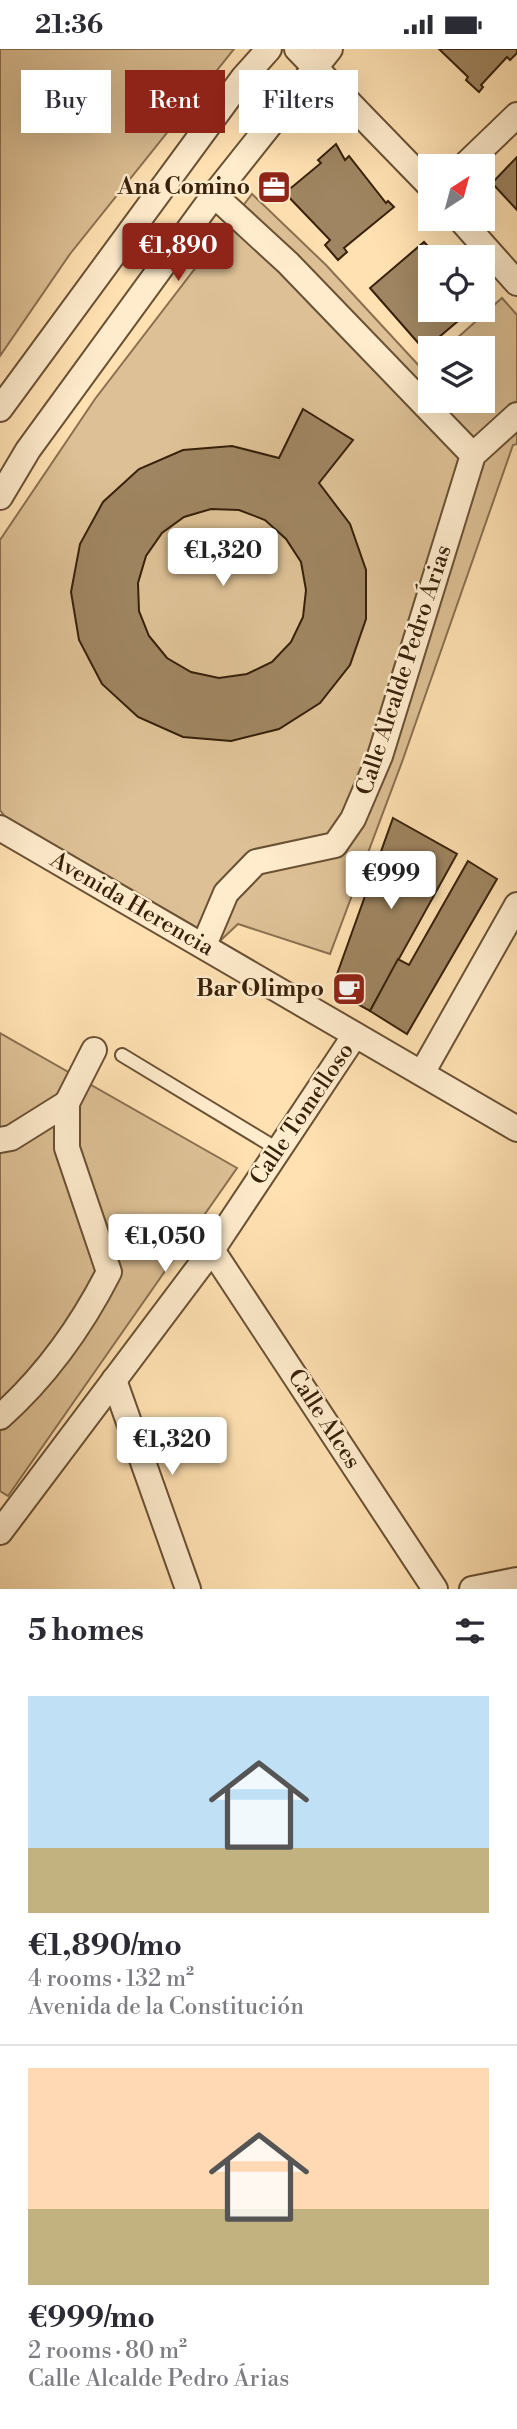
<!DOCTYPE html>
<html lang="en">
<head>
<meta charset="utf-8">
<style>
  body { margin:0; font-family:"Libre Bodoni",serif; background:#f2f2f3; color:#2b2b33; height:100vh; display:flex; flex-direction:column; font-size:26px; white-space:nowrap }
  * { box-sizing:border-box; margin:0 }
  p { font-size:23px; color:#7c7c81 }
  .icon { flex:none; width:38px; height:38px; fill:none; stroke:currentColor; stroke-width:2; stroke-linecap:round; stroke-linejoin:round }
  .map { position:relative; height:1540px; overflow:hidden }
  .sheet { display:flex; flex-direction:column; background:#fff; flex:1 }
  .sheet>* { flex:none }
  .top-card { position:absolute; left:21px; top:21px; width:476px; height:63px; display:flex; gap:14px }
  .needle { width:46px; rotate:36deg }
  .fabs { position:absolute; left:418px; top:105px; display:grid; gap:14px }
  .fabs a { display:grid; place-items:center; width:77px; height:77px; border-radius:0px; background:#fff; box-shadow:0 7px 28px #0002; font-size:35px }
  .price { position:absolute; translate:-50% -60px; padding:0 16px; border-radius:7px; background:#fff; color:#222; font-size:23px; line-height:46px; filter:drop-shadow(0 2px 4px #0008) }
  .price::after { content:''; position:absolute; left:50%; top:42px; width:21px; height:16px; margin-left:-10px; background:inherit; clip-path:polygon(0 0,100% 0,50% 100%) }
  .price.active { background:#8f2418; color:#fff }
  ul { padding:0; list-style:none }
  li { display:grid; align-content:center; gap:14px; height:371px; padding:0 28px }
  li+li { border-top:2px solid #e1e1e2 }
  li span { display:grid; place-items:center; height:217px; border-radius:0px; color:#555 }
  li>.icon { margin-inline-start:auto }
  span .icon { width:126px; height:126px; fill:#fffc; stroke-width:1 }
  li b { font-size:30px }
  h2 { display:flex; justify-content:space-between; align-items:center; height:84px; padding:0 28px; font-size:30px }
  .pill { padding:0 24px; border-radius:0px; background:#fff; box-shadow:0 7px 28px #0002; font-size:24px; line-height:63px }
  .pill.active { background:#8f2418; color:#fff }
  .status { display:flex; justify-content:space-between; align-items:center; height:49px; padding:0 35px; background:#fff; direction:ltr }
  .status svg { height:19px; fill:currentColor }
  .map>svg:first-child { display:block }
</style>
</head>
<body>
<div class="status"><b>21:36</b><svg viewBox="0 0 49 12"><path d="M0 12V9h3v3zM5 12V6h3v6zM10 12V3h3v9zM15 12V0h3v12zM26 1h20v11H26zM47 4h2v5h-2z"/></svg></div>
<div class="map">
<svg width="517" height="1540" viewBox="0 0 517 1540">
  <rect width="100%" height="100%" fill="#ffe1b2"/>
  <filter id="stains"><feTurbulence type="fractalNoise" baseFrequency=".00286" numOctaves="4"/><feColorMatrix values="0 0 0 0 .2 0 0 0 0 .09 0 0 0 0 .02 0 0 0 .5 -.17"/></filter>
  <radialGradient id="worn" r=".72"><stop offset=".6" stop-color="#630" stop-opacity="0"/><stop offset="1" stop-color="#630" stop-opacity=".3"/></radialGradient>
  <g fill="#ddc095" stroke="#8a7050" stroke-width="2">
    <polygon points="0,0 234,0 70,205 0,307"/>
    <polygon points="252,145 326,216 422,320 430,313 430,352 483,352 483,299 446,299 502,249 517,266 517,395 513,396 402,713 330,905 238,875 220,892 6,769 0,761 0,491 95,350"/>
    <polygon points="0,984 237,1119 8,1447 0,1442"/>
  </g>
  <g fill="#9f8561" stroke="#38210a" stroke-width="2" fill-rule="evenodd">
    <polygon points="439,0 517,0 517,4 510,11 507,8 481,36 483,38 479,43 466,31 468,28"/>
    <polygon points="336,95 345,111 349,107 386,154 388,152 394,158 344,199 347,203 338,211 325,196 330,191 281,140 287,135 291,139 321,114 318,111"/>
    <polygon points="517,108 517,161 492,134"/>
    <polygon points="424,193 438,208 430,208 430,261 471,261 431,295 433,298 427,304 370,239"/>
    <path d="M303,360l50,31 -34,43 31,41 16,46v49l-16,46 -30,38 -41,26 -48,12 -48,-4 -45,-20 -36,-33 -23,-44 -8,-48 9,-48 23,-42 36,-33 44,-19 49,-4 47,12zM211,460l28,1 26,10 21,19 15,23 5,28 -3,27 -12,25 -19,20 -25,12 -28,4 -28,-6 -24,-14 -18,-22 -10,-25 -1,-28 8,-27 16,-23 22,-16z"/>
    <polygon points="393,769 457,805 370,962 341,946 336,928"/>
    <polygon points="468,812 497,830 407,985 370,962 398,910 409,916"/>
  </g>
  <g fill="none" stroke-linecap="round" stroke-linejoin="round">
    <g stroke="#6a5134" stroke-width="16">
      <polyline id="lane" points="122,1006 279,1101"/>
    </g>
    <g stroke="#6a5134" stroke-width="28">
      <g id="street">
        <polyline points="297,0 430,137"/>
        <polyline points="464,117 517,66"/>
        <polyline points="214,146 288,214 473,406"/>
        <polyline points="460,170 517,234"/>
        <polyline points="0,360 243,29 269,0"/>
        <polyline points="0,448 28,401 214,146 330,0"/>
        <polyline points="0,779 517,1080"/>
        <polyline points="204,896 226,844 256,813 335,796 353,770 380,707 473,406 517,366"/>
        <polyline points="422,1024 517,856"/>
        <polyline points="0,1091 11,1089 67,1054"/>
        <polyline points="212,1201 435,1540"/>
        <polyline points="114,1331 188,1540"/>
        <path d="M0,1368c46,-41 81,-90 109,-145l-42,-124v-45l27,-53"/>
        <polyline points="0,1483 212,1201 355,986"/>
        <polyline points="472,1540 517,1531"/>
      </g>
    </g>
    <use href="#lane" stroke="#ffeccd" stroke-width="12"/>
    <use href="#street" stroke="#ffeccd" stroke-width="24"/>
  </g>
  <defs>
    <g id="office-square" transform="scale(1.75)"><rect x="-9" y="-9" width="18" height="18" rx="4" fill="#8f2418" stroke="#ffeccd"/><path d="M-6-3h4V-5.5h4V-3h4V5H-6ZM-1-4.5V-3h2v-1.5ZM-6 0V1H6V0Z" fill="#fff"/></g>
    <g id="cafe-square" transform="scale(1.75)"><rect x="-9" y="-9" width="18" height="18" rx="4" fill="#8f2418" stroke="#ffeccd"/><path d="M-5.5-4.5H6V0H3Q3 3.5 0 3.5H-2.5Q-5.5 3.5-5.5 0ZM3-3.2v2h1.7v-2ZM-6 4.5H4V6H-6Z" fill="#fff"/></g>
  </defs>
  <g fill-rule="evenodd">
    <use href="#office-square" x="274" y="138"/>
    <use href="#cafe-square" x="349" y="940"/>
  </g>
  <g text-anchor="middle" dominant-baseline="central" stroke-width="5" stroke-linejoin="round" paint-order="stroke">
    <g font-size="23" font-weight="bold" fill="#38210a" stroke="#ffeccd" text-anchor="end">
      <text x="250" y="138">Ana Comino</text>
      <text x="324" y="940">Bar Olimpo</text>
    </g>
    <g font-size="23" fill="#38210a" stroke="#ffeccd">
      <text transform="translate(404 621) rotate(-72)">Calle Alcalde Pedro Árias</text>
      <text transform="translate(132 855) rotate(30)">Avenida Herencia</text>
      <text transform="translate(302 1065) rotate(-56)">Calle Tomelloso</text>
      <text transform="translate(324 1370) rotate(57)">Calle Alces</text>
    </g>
  </g>
  <rect width="100%" height="100%" filter="url(#stains)"/>
  <rect width="100%" height="100%" fill="url(#worn)"/>
</svg>
<div class="fabs">
<a><svg class="needle" viewBox="-14 -14 28 28"><path d="M0-13l5 13h-10z" fill="#e53935"/><path d="M0 13l5-13h-10z" fill="#7c7c81"/></svg></a>
<a><svg class="icon" aria-label="locate" viewBox="0 0 24 24"><circle cx="12" cy="12" r="6"/><path d="M12 2v4M12 18v4M2 12h4M18 12h4"/></svg></a>
<a><svg class="icon" aria-label="layers" viewBox="0 0 24 24"><path d="M12 4l9 5-9 5-9-5zM3 14l9 5 9-5"/></svg></a>
</div>
<b class="price active" style="left:178px;top:234px">€1,890</b>
<b class="price" style="left:223px;top:539px">€1,320</b>
<b class="price" style="left:391px;top:862px">€999</b>
<b class="price" style="left:165px;top:1225px">€1,050</b>
<b class="price" style="left:172px;top:1428px">€1,320</b>
<div class="top-card">
<a class="pill">Buy</a>
<a class="pill active">Rent</a>
<a class="pill">Filters</a>
</div>
</div>
<section class="sheet">
<h2>5 homes<svg class="icon" aria-label="filters" viewBox="0 0 24 24"><path d="M4 7h16M4 17h16"/><circle cx="9" cy="7" r="2"/><circle cx="15" cy="17" r="2"/></svg></h2>
<ul>
<li><span style="background:linear-gradient(#bfe0f5 70%,#c2b280 0)"><svg class="icon" aria-label="home" viewBox="0 0 24 24"><path d="M3 11l9-7 9 7M6 9v11h12V9"/></svg></span><div><b>€1,890/mo</b><p>4 rooms · 132 m²</p><p>Avenida de la Constitución</p></div></li>
<li><span style="background:linear-gradient(#ffd9b3 65%,#c2b280 0)"><svg class="icon" aria-label="home" viewBox="0 0 24 24"><path d="M3 11l9-7 9 7M6 9v11h12V9"/></svg></span><div><b>€999/mo</b><p>2 rooms · 80 m²</p><p>Calle Alcalde Pedro Árias</p></div></li>
</ul>
</section>
</body>
</html>
